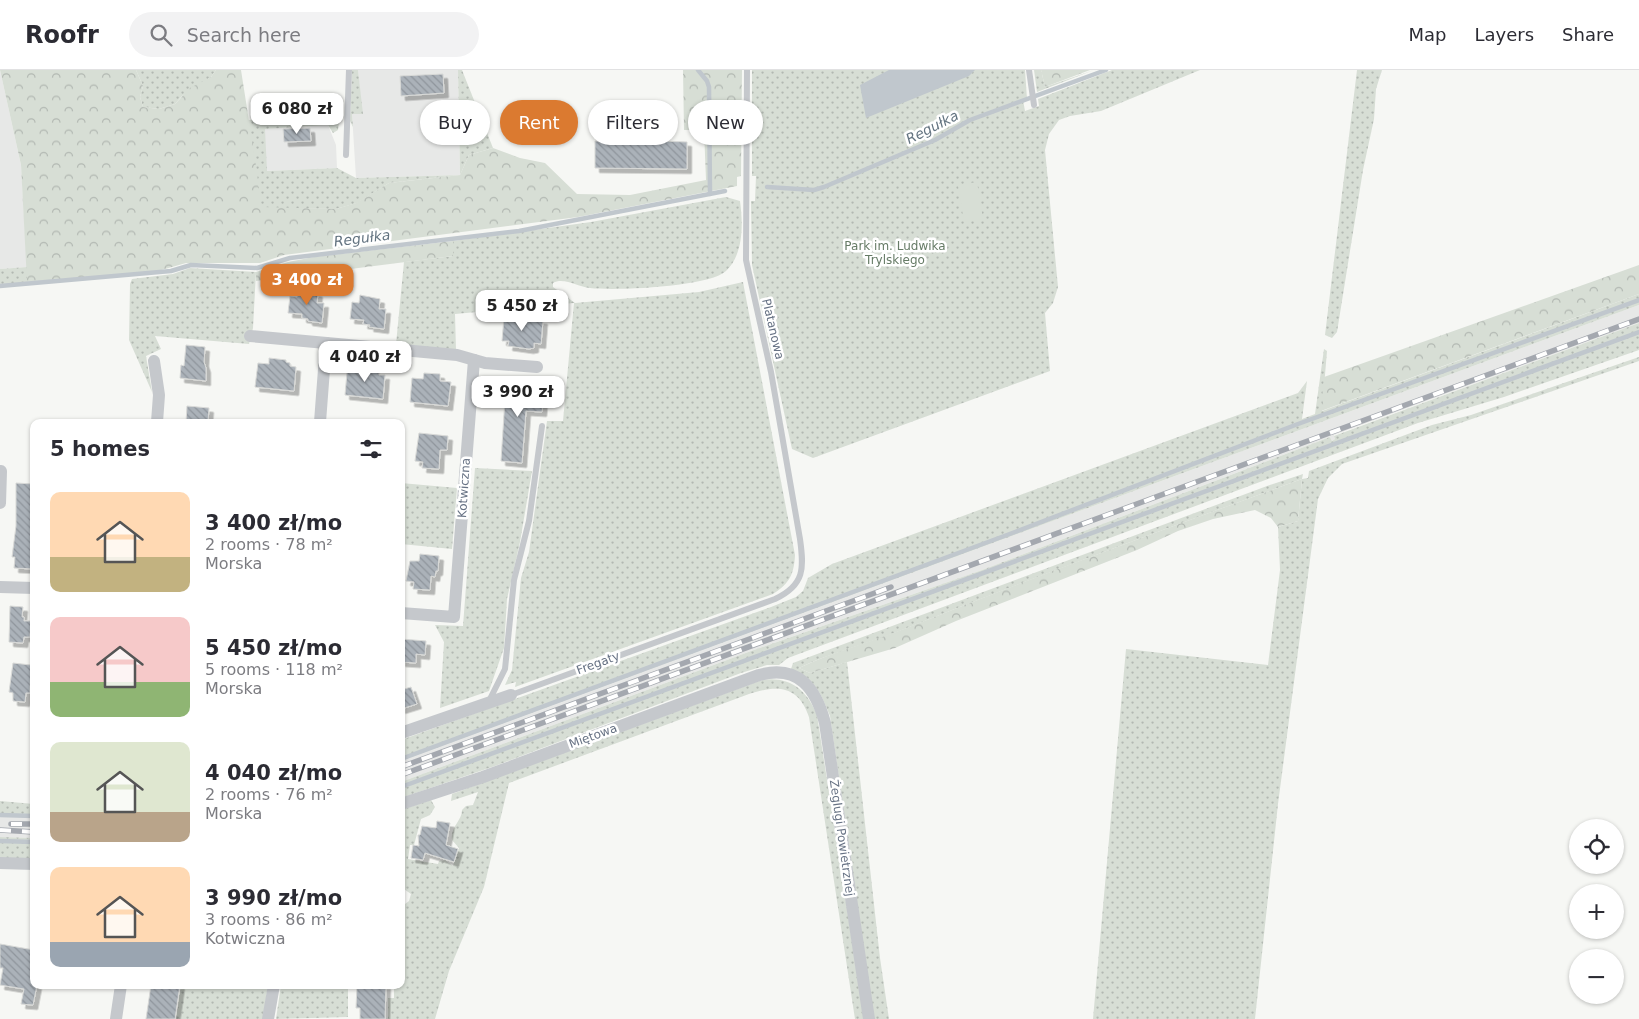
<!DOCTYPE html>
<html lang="en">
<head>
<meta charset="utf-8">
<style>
  body { margin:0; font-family:"DejaVu Sans",sans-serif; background:#f2f2f3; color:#2b2b33; height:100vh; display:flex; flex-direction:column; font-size:19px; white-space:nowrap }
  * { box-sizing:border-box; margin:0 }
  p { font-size:16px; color:#7c7c81 }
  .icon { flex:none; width:28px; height:28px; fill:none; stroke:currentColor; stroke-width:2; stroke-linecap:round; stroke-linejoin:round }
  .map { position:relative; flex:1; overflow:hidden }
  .sheet { position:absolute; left:30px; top:349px; width:375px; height:570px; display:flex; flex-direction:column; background:#fff; border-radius:10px; box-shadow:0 1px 4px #0004 }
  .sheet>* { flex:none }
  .hud { position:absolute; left:420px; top:30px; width:475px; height:45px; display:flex; gap:10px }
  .controls { position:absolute; left:1569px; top:749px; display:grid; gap:10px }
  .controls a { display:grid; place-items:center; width:55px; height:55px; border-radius:50%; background:#fff; box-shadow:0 1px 4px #0004; font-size:25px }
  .price { position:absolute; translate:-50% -42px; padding:0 11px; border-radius:10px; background:#fff; color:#222; font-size:16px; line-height:32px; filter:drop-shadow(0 1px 2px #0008) }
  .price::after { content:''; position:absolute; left:50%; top:30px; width:15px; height:11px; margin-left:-8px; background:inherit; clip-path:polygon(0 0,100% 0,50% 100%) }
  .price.current { background:#db7a30; color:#fff }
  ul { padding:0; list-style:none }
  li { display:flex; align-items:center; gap:15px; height:125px; padding:0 20px }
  li span { display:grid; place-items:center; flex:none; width:140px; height:100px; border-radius:10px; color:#555 }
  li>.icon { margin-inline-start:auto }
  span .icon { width:60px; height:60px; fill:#fffc; stroke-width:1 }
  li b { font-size:21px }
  h2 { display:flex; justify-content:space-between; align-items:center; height:60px; padding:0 20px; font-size:21px }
  .pill { padding:0 18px; border-radius:22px; background:#fff; box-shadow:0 1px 4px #0004; font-size:18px; line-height:45px }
  .pill.current { background:#db7a30; color:#fff }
  header { display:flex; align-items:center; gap:30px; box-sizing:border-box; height:70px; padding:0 25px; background:#fff; border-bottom:1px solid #e1e1e2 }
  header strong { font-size:24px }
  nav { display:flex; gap:28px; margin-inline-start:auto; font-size:18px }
  .search { width:350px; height:45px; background:#f2f2f3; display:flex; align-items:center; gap:12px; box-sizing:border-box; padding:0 18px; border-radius:28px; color:#7c7c81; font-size:19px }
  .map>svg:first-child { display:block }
</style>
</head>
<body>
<header>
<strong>Roofr</strong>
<div class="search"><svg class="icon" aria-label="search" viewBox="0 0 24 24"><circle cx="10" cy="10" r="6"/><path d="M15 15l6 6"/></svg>Search here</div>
<nav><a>Map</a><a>Layers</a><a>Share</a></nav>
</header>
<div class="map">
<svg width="1639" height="949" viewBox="0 0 1639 949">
  <defs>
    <pattern id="green-dots" width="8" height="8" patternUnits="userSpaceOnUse" patternTransform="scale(1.25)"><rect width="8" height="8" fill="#d7ded5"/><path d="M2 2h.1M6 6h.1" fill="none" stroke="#b2b8b2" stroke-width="1.8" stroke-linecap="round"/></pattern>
    <pattern id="forest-crowns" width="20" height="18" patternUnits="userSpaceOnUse" patternTransform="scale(1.25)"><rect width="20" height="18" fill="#d7ded5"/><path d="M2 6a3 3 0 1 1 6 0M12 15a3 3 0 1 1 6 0" fill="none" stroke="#b2b8b2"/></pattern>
    <pattern id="building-back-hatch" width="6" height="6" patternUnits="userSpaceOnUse" patternTransform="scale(1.25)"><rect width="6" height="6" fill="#abb2b9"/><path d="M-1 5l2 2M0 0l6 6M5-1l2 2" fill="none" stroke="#8f959c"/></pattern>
    <filter id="shadow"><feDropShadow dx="4.5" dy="4.5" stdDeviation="0" flood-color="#0004"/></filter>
  </defs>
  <rect width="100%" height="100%" fill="#f6f7f4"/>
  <g fill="#e7e8e7">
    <polygon points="0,0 21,95 27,197 0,199"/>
    <polygon points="358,0 458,0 460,105 356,108 352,44 362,44"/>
    <polygon points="328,55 336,75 337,98 266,101 264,59"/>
    <polygon points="1639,235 1639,253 1334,365 1335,369 1332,371 1330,367 982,500 751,581 401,712 401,691"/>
    <polygon points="0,746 34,748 34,768 0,767"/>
  </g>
  <g fill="url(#green-dots)">
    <polygon points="136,0 216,0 211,7 182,26 175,34 159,39 143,37 140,27 143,16"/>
    <polygon points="352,0 358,0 363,44 352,44 353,57 350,51"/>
    <polygon points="458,0 462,0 493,78 469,85 460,105 389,113 357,133 336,139 259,138 248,50 340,44 338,60 333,63 328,55 265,59 267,101 337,98 356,108 460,105"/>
    <polygon points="752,0 1025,0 1027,29 1023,30 1025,41 1039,36 1038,29 1112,0 1200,0 1101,41 1070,46 1059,50 1049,64 1045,80 1058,217 1053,233 1045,243 1050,301 813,388 792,379 752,195 751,131 755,131 756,106 752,106"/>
    <polygon points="1034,0 1041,0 1045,17 1094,0 1037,22"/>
    <polygon points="1357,0 1382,0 1376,19 1374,49 1363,100 1337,262 1332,268 1325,265"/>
    <path d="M726,127l14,4c3,22 4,53 -14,70 -17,16 -111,20 -136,17 -12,-1 -26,-11 -37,-5v4l22,16 124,-11 44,-10 52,273c-1,19 -5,28 -22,39l-258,93 1,-5 -11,3 7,-15 9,-92 8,-26 18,-131h16l11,-118 -119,11 1,36 -60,-6 8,-82 49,-6v-15l138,-19z"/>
    <polygon points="27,197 27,212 0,216 0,199"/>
    <polygon points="190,198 256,202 253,258 249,274 155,266 161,279 146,286 152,322 129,270 130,214 132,209 173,204"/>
    <polygon points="1639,224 1639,235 401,691 401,670 771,537 796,527 803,521 808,508 832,494 1298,323 1307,311 1302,349 1315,344 1324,279 1327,281 1322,341"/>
    <polygon points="1639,253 1639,280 1504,327 1418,353 788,588 779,595 767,595 741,603 495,696 401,728 401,712 751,581 982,500 1330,367 1332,371 1335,369 1334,366"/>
    <path d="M1639,287v4l-297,103 -14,14 -10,21 -40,305 -23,215h-162l33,-370 142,16 12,-95 -2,-43 20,-6 4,-42c-134,49 -268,98 -400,151 -34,14 -70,22 -103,38l11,5 37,-11 33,296 9,61h-15l-44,-303c-10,-25 -14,-35 -39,-47l2,-6 474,-177 36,-12 -1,5 6,-1 1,-7 123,-46 39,-10z"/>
    <polygon points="475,398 532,401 520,472 507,529 504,578 489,621 440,638 444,572 435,555 463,556"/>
    <polygon points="401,413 457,418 452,479 401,474"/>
    <path d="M762,610c28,-4 45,10 55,35l47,304h-9l-46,-302c-11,-32 -32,-32 -60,-23l-240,89 -25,104 -35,84 -14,48h-47v-21h6v-13h7v-78l8,-6 2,-7 -10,-7v-77l30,-10 4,7 -5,8 -9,4 -7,26h-4l-2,14 30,5 1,-3 6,-1 8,6 6,-18 -7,-8c-2,-13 10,-19 10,-30l4,-4 7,-1 5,-13 -27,9 1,-7z"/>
    <polygon points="0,731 34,734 34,748 0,746"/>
    <polygon points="0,767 34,768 34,789 0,788"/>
    <polygon points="181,915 268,915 263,949 176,949"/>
    <polygon points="281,915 348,915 348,947 276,949"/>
  </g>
  <g fill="url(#forest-crowns)">
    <polygon points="0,0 136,0 143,16 140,27 143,37 159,39 175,34 190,18 211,7 216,0 241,0 257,102 260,137 336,139 356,133 389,113 460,105 469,85 493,78 520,88 545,93 577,124 630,125 706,110 704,60 684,60 683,0 742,0 741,106 737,107 737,116 578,147 284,185 260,193 186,193 158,201 27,212 21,95"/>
    <polygon points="1041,0 1090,0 1045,17"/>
    <polygon points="453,171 453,186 256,211 256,202 288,192 314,187"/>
    <polygon points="1639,195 1639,224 1321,341 1324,307"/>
    <path d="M1302,409l-4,42 -20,6 -7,-9 -16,-8 -42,9 -35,12 -41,19 -181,71 -61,27 -85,25 -11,-5c35,-17 74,-26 110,-41 130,-52 261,-100 393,-148z"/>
  </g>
  <polygon fill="#d7ded5" points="977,112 983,149 964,152 958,115"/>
  <polygon fill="#c0c7cd" points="889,0 975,0 969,6 866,48 860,15"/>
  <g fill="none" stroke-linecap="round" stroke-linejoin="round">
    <g stroke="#c0c7cd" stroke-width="4.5">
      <polyline points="698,0 707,11 709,17 710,124"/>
      <polyline points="767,117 814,120 824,117 935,70 970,50 1106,0"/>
      <polyline points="0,216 171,201 191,195 257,198 290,188 519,161 725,121"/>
      <polyline points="401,689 1007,465 1298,354 1639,230"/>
      <polyline points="401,717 1639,262"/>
      <polyline points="0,745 34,746"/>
      <polyline points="0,771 34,772"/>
    </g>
  </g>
  <g fill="url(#building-back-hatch)" stroke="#d8d9d7" filter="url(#shadow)">
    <polygon points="443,4 444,23 401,26 400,6"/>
    <polygon points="310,58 311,71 284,72 283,59"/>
    <polygon points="633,70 687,72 687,99 595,98 595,71 633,72"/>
    <polygon points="298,219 318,223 317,233 324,233 322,253 308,251 308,249 302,248 302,244 288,243 290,226 297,227"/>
    <polygon points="360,225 380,229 379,239 386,239 384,259 369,257 370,255 363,254 364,250 350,249 352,232 359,233"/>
    <polygon points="504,247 543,250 541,274 534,273 534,278 529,279 508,276 509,271 502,271"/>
    <polygon points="186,275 205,277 204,292 206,298 206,311 180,308 181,295 184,296"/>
    <polygon points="269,288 286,290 286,292 290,293 290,296 296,297 294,321 255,317 258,293 269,294"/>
    <polygon points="359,297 375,298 374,301 379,302 379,305 385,305 383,329 345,325 347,302 353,302 353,299 358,299"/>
    <polygon points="424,303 440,304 440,311 451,312 448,336 410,332 412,308 423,309"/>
    <polygon points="506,313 534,315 533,318 544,319 542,342 526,341 522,393 501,391"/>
    <polygon points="187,336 209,338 208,352 186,352"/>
    <polygon points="419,363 448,366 447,380 440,380 439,399 422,398 423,392 415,391"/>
    <polygon points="16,413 34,414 34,499 14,498 15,487 12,487 16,456"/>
    <polygon points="420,484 439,486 438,501 436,501 435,507 431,506 430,520 413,519 414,512 406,511 410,491 419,491"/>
    <polygon points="10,536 23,537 22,547 24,547 24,551 31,551 30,567 24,567 23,573 9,572"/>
    <polygon points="401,569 426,571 425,585 416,584 416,593 401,592"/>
    <polygon points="13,593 31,595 30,623 26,623 25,632 13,631 13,623 9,622"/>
    <polygon points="411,617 417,634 401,639 401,620"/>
    <polygon points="437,751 450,753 446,775 458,779 454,792 425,783 423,790 411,788 413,775 419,776 418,765 420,765 422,756 436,758"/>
    <polygon points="0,874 34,880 34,915 37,915 33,935 21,934 24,919 0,915 3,898 0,898"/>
    <polygon points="151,915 180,915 175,949 146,949"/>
    <polygon points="357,915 386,915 385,949 360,949 360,938 356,938"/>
  </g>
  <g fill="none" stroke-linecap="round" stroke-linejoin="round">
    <g stroke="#c5c8cc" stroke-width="6">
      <polyline points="1029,0 1034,35"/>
      <polyline points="346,85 349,0"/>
      <path d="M511,625l264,-96c30,-14 29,-31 25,-60l-29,-167 -25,-112 1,-190"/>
      <polyline points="489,631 505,599 514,510 529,451 542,356"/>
    </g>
    <g stroke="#c5c8cc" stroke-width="12">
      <polyline points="250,266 457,285 485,293 537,297"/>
      <polyline points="154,291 159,325 157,352"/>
      <polyline points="320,352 326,273"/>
      <polyline points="0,433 1,401"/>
      <polyline points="0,517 34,518"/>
      <polyline points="401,543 454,547 474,290"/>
      <polyline points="401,663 511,625"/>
      <path d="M401,734l82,-27 276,-102c40,-11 57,14 66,48l44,296"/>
      <polyline points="0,793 34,794"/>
      <polyline points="116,949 121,915"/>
      <polyline points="268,949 274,915"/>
    </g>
    <g stroke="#a4a8af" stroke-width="5.5">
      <g id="rail">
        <polyline points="401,697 891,517"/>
        <polyline points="401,705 1639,249"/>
        <polyline points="11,754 34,754"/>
        <polyline points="0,760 34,762"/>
      </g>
    </g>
    <use href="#rail" stroke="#fff" stroke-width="4" stroke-dasharray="11" stroke-linecap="butt"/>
  </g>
  <g text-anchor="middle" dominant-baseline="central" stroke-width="5" stroke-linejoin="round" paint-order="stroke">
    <g font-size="12" fill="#667b66" stroke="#fff">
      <text x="895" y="176">Park im. Ludwika<tspan x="895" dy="14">Trylskiego</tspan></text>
    </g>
    <g font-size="12" fill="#677284" stroke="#fff">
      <text transform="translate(773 259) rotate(77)">Platanowa</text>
      <text transform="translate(464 418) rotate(-86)">Kotwiczna</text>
      <text transform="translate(598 593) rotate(-20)">Fregaty</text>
      <text transform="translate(593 666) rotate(-20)">Miętowa</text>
      <text transform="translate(842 768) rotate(82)">Żeglugi Powietrznej</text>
    </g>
    <g font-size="14" font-style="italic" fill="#637380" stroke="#fff">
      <text transform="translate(932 57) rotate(-27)">Regułka</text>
      <text transform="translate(362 168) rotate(-7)">Regułka</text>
    </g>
  </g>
</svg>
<div class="controls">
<a><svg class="icon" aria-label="locate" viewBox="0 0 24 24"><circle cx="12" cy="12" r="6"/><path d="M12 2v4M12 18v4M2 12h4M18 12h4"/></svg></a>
<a>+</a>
<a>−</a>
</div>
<b class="price" style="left:297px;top:65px">6 080 zł</b>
<b class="price current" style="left:307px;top:236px">3 400 zł</b>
<b class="price" style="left:522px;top:262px">5 450 zł</b>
<b class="price" style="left:365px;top:313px">4 040 zł</b>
<b class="price" style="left:518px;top:348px">3 990 zł</b>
<div class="hud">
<a class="pill">Buy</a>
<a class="pill current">Rent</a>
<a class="pill">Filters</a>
<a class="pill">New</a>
</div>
<section class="sheet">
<h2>5 homes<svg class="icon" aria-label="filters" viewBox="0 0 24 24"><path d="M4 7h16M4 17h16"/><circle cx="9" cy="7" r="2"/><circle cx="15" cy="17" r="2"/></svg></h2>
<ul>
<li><span style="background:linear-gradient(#ffd9b3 65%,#c2b280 0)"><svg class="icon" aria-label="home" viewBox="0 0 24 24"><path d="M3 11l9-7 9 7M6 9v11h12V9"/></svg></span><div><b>3 400 zł/mo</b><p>2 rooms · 78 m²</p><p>Morska</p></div></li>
<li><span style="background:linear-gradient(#f6c9c9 65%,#8fb573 0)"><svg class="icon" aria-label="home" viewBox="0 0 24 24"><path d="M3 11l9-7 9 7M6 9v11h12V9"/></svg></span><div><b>5 450 zł/mo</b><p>5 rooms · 118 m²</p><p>Morska</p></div></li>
<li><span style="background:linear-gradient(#dfe7d0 70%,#b9a48a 0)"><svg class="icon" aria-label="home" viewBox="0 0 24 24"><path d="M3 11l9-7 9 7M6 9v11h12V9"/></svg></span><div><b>4 040 zł/mo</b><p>2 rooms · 76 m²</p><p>Morska</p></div></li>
<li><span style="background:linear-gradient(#ffd9b3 75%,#9aa5b1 0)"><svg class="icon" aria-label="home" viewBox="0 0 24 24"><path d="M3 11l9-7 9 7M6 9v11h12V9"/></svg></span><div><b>3 990 zł/mo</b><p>3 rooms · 86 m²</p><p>Kotwiczna</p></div></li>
</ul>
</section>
</div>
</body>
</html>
